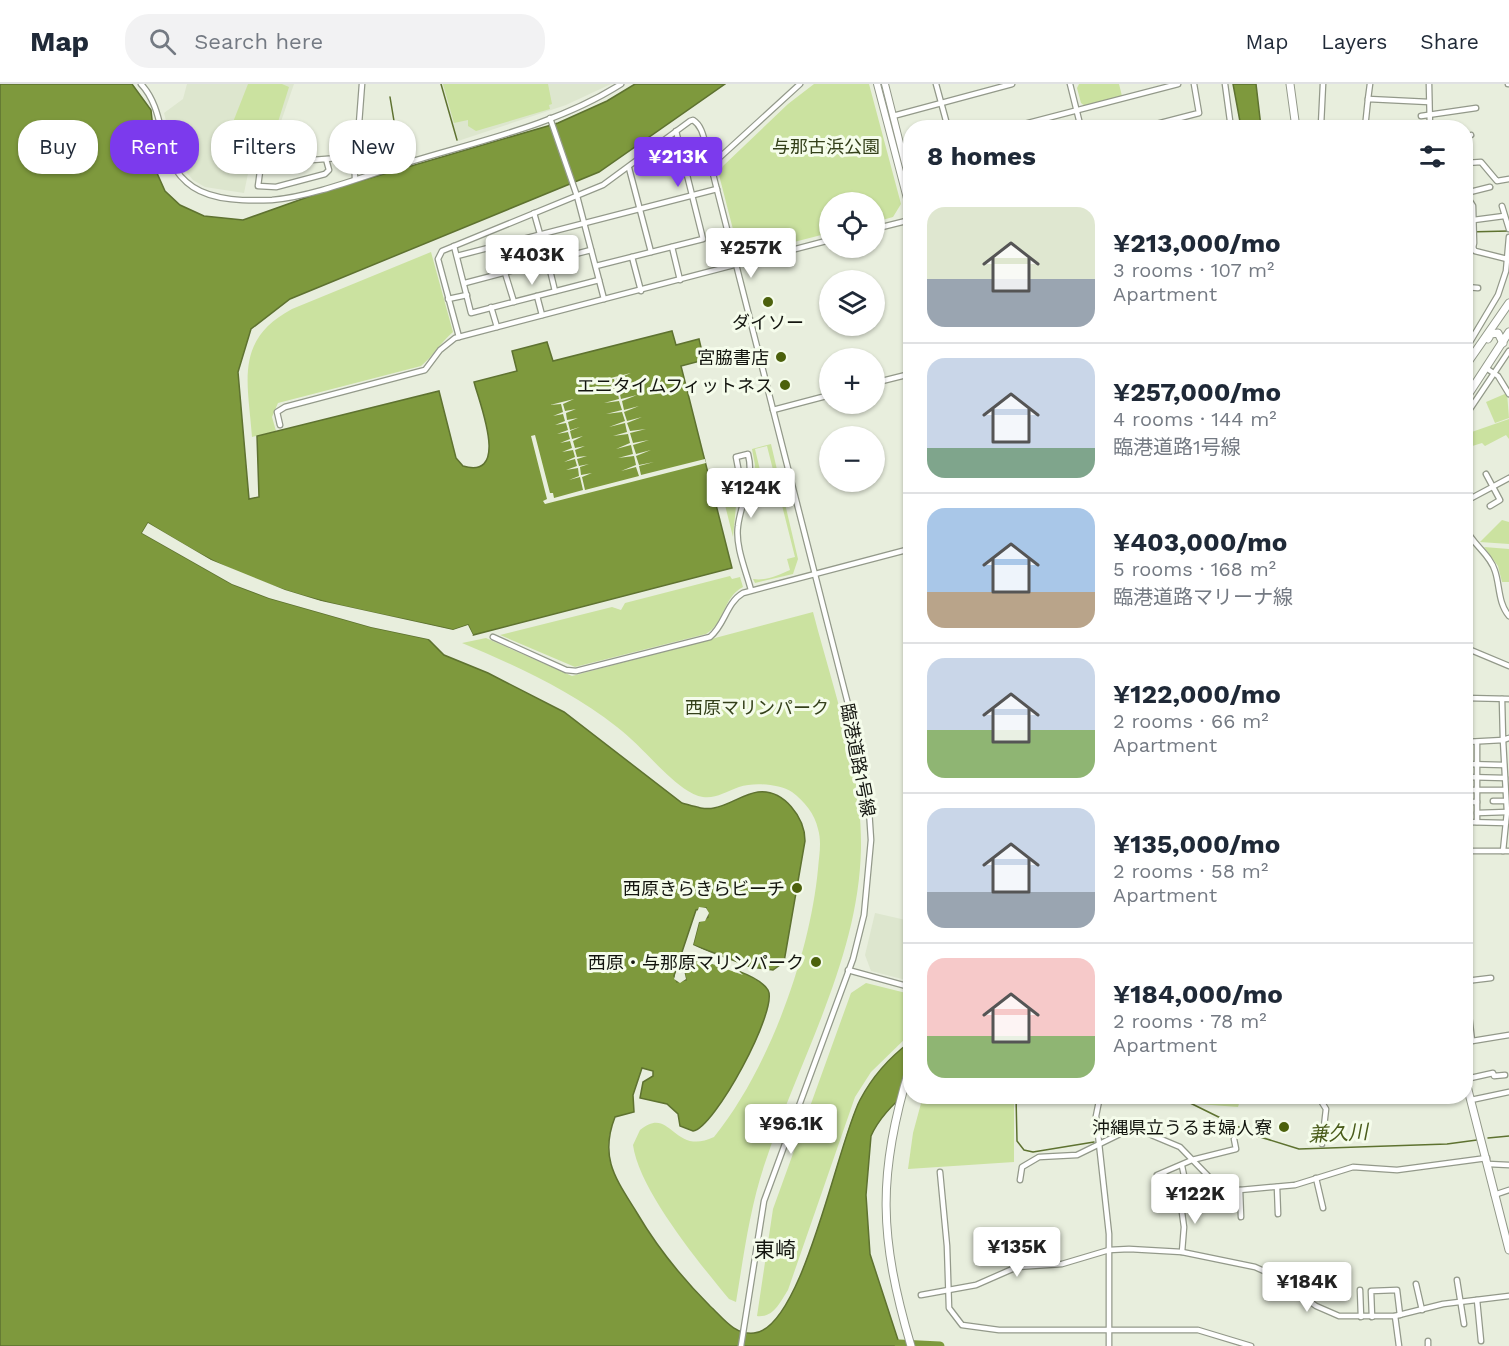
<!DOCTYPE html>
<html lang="en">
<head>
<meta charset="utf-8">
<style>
  body { margin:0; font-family:"Work Sans","Noto Sans JP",sans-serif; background:#f2f2f3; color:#1f2937; height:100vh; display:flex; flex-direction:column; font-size:22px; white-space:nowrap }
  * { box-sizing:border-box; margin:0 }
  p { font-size:20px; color:#747a83 }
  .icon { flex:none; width:33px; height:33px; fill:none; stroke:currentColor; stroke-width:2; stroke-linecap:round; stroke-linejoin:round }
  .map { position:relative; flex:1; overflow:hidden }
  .side { position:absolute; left:903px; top:36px; width:570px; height:984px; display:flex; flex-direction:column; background:#fff; border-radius:24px; box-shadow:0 2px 4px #0004 }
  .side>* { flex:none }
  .top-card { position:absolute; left:18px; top:36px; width:570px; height:54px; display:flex; gap:12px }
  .fabs { position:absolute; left:819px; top:108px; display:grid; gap:12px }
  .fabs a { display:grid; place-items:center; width:66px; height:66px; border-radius:50%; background:#fff; box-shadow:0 2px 4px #0004; font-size:30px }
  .price { position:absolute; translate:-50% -51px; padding:0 14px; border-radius:6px; background:#fff; color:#222; font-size:20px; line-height:39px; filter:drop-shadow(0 2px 3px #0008) }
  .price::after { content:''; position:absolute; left:50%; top:36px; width:18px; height:14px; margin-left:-9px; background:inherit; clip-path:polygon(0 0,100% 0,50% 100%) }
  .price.selected { background:#7c3aed; color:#fff }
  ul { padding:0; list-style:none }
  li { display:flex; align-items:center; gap:18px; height:150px; padding:0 24px }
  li+li { border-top:2px solid #e0e1e3 }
  li span { display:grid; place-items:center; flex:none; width:168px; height:120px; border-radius:18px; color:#555 }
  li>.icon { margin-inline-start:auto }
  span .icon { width:72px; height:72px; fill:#fffc; stroke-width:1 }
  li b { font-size:26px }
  h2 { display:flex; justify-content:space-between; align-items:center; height:72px; padding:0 24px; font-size:26px }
  .pill { padding:0 21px; border-radius:24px; background:#fff; box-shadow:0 2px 4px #0004; font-size:21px; line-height:54px }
  .pill.selected { background:#7c3aed; color:#fff }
  header { display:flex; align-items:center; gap:36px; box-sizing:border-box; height:84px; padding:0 30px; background:#fff; border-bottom:2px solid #e0e1e3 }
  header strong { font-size:28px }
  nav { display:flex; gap:33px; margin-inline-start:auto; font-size:21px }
  .search { width:420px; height:54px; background:#f2f2f3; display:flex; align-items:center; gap:15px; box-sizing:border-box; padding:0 21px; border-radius:24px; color:#747a83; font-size:22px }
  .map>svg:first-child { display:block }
</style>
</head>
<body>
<header>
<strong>Map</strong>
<div class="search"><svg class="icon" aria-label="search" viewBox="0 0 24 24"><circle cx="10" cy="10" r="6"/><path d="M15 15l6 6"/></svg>Search here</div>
<nav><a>Map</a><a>Layers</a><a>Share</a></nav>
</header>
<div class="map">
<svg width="1509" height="1262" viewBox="0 0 1509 1262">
  <rect width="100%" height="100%" fill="#e8eedd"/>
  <g fill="#dde6ce">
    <polygon points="187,0 294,0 267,78 251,75 244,109 205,103 193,96 176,76 164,29 183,15"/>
    <polygon points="442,0 611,0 566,21 458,57"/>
    <polygon points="875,829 910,837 910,897 871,887 865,871"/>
  </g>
  <g fill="#cbe2a0">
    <polygon points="248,0 282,0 289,3 266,76 224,61"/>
    <polygon points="443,0 548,0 552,20 549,21 550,25 476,47 468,42 468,36 454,39"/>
    <polygon points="814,0 869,0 901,120 893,133 875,138 874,118 830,118 829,149 755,168 736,157 719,91 723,82 788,20"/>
    <polygon points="1079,0 1119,0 1122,12 1085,22 1081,19 1077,4"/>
    <path d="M431,168l22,80c-12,10 -20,24 -32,34l-143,37 -6,14 4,14 -24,6c-4,-55 -18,-97 40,-128z"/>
    <polygon points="1507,309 1509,334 1495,339 1486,318"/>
    <polygon points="1509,335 1509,355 1506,351 1485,362 1482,359 1466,364 1466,350"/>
    <path d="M771,360l27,115 -5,15 -38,9 -2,-4c14,2 25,-4 37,-9l-3,-11 8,-2 -28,-111 -12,3 5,21 -3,14 -3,-1 1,-18 -3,-16z"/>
    <polygon points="733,385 742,403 736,422 733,453 717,389"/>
    <polygon points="1502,436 1509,438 1509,460 1480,458"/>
    <polygon points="1484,463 1509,465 1509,498 1502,498 1498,482"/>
    <path d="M730,492l2,3 8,-2 3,10c-20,10 -18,36 -37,47l-131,33 -75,-32 112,-28 9,3 4,-7z"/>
    <path d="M813,528c20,77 49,156 48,236 -2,110 -61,209 -95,312 -16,46 -22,94 -30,142l-7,-3c-29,-35 -90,-109 -96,-154l7,-15c31,-26 33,27 74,7 54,-66 96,-182 104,-268 1,-13 4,-27 0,-40 -3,-15 -14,-28 -26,-37 -13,-8 -38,-10 -53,-5 -19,7 -30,17 -51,4 -24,-15 -47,-46 -71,-64 -47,-37 -100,-61 -155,-84l24,-5 86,38z"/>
    <path d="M866,899l44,11v40l-39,38 -16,25 -67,193c-8,12 -14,28 -31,26l16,-107 78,-216z"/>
    <polygon points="923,1012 1014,1013 1014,1078 908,1085 913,1049"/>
    <polygon points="1182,1013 1241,1013 1238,1023 1198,1020"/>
  </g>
  <g fill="#7e993d" stroke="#5e7230" stroke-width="1.5">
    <path d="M0,0h132l19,26 3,28 -1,26 12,27 15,14 24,11 39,4 76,-27 239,-70 49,-22 28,-17h90l-126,88 -309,127 -39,30 -13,43 11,127 10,-2 -2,-61 182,-45 17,67 7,8c48,14 16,-64 11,-84l43,-11 -5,-20 35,-9 6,19 119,-30 4,14 23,-6 5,21 -23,6 51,202 -259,67 -5,-10 -15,5c-68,-16 -139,-26 -204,-53 -36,-14 -68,-34 -101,-54l-6,10 90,51 37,14 102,29 57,12 16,16 44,18 76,39 118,91c11,3 21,7 32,5 16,-3 29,-14 44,-16 26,-3 47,26 47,49l-21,121 -11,8 -22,-3 -58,-22 6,-23 9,-5 -2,-9 -10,2 -22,66 3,6 9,-2 -3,-14 3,-6 7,-3c18,5 66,17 75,33 11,19 -54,139 -75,141l-13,-5 -2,-12 -11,-10 -27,-6 3,-16 10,-6v-5l-11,-3 -9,27 1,17 -19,5c-16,41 1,62 22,96 20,34 45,65 73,93 13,12 24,29 44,27 49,-4 84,-192 106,-233 12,-23 30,-43 50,-58v48c-15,12 -31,28 -39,46l-5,59 4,59 30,92h-900z"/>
    <polygon points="1233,0 1256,0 1261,43 1241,43"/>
  </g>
  <g fill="#e8eedd">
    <polygon points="631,289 616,295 618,304 634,302 619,306 621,315 637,311 622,317 624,326 639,322 624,328 627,337 642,333 627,339 630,347 646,345 630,349 633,359 649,356 633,361 636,370 651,366 636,372 639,381 654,378 639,382 641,391 705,375 706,379 545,420 543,417 547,415 531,352 535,351 550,409 553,409 554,414 583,406 580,393 569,396 579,392 578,384 566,386 577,382 575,375 564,378 575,373 573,366 562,368 572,364 570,357 560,359 570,355 568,348 557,350 568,346 566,339 555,341 565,337 563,330 553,332 563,328 561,320 550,321 574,315 563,320 565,327 576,325 566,329 567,336 578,334 568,338 570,346 580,343 570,347 572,355 583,352 573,357 575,364 585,362 575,366 577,373 587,372 577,375 579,382 589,380 580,383 581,391 592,389 582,393 585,406 639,392 636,383 621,387 636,381 634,372 618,374 633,370 631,361 616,365 630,359 628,350 613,352 627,348 625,339 609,343 625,337 622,328 606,330 622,326 619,317 604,319 619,315 617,306 601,310 616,304 614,295 598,297"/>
    <polygon points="148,439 211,476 285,506 321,517 453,546 468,541 473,551 471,553 467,545 453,549 321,520 284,509 210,479 149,443 146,448 234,497 270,511 372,540 429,552 433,556 371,543 269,514 232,500 142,449"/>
    <polygon points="699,823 706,824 709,829 705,837 699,838 693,861 734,880 696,867 690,863 691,853 682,877 693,870 736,884 743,891 693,873 686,876 683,882 686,895 680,899 674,895"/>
  </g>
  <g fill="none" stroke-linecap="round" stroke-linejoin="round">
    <g stroke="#5e7230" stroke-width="1.5">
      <polyline points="441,0 457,56"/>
      <polyline points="390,13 400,73"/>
      <polyline points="1466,148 1509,147"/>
      <polyline points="1016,1012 1017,1057 1024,1066 1033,1068 1094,1058"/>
      <polyline points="1176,1012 1257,1052 1299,1065 1447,1060 1477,1056"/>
      <polyline points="1488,1054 1509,1052"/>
    </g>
    <polyline stroke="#7e993d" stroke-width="9" points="899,1260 940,1262"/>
    <g stroke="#93998a" stroke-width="7">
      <g id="minor">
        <path d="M141,0c28,30 14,78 52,103 21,14 54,14 79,13 39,-3 90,-23 128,-35 74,-23 155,-39 221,-81"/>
        <polyline points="936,0 948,44"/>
        <polyline points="1070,0 1081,44"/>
        <polyline points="1225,0 1231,44"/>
        <polyline points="1429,0 1430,44"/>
        <polyline points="1508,0 1509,0"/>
        <polyline points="1368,15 1370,0"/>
        <polyline points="893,32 1012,0"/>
        <polyline points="1421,32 1476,24"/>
        <polyline points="550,34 577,112 604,215"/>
        <polyline points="1321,41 1323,0"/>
        <polyline points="1296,43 1321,41 1355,44"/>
        <polyline points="1009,44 1178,0"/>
        <polyline points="1141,44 1199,29 1194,0"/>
        <polyline points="1365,44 1368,15 1429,18"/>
        <polyline points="1466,53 1471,51"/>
        <polyline points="354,69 355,95"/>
        <polyline points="326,75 329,86 325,90 276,103 258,102 261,80 351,73 357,66 362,0"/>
        <polyline points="1466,79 1481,78 1497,97 1509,95"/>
        <polyline points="629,84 651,168"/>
        <polyline points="1466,109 1490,103"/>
        <polyline points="1466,111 1473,122 1474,159 1473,164 1466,162"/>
        <polyline points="1502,122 1509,145"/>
        <polyline points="534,129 540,150"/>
        <polyline points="1466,137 1504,132"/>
        <polyline points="874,145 910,136"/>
        <polyline points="519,156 526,183"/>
        <polyline points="454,162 471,229 599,196"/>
        <polyline points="672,163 680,196"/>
        <polyline points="1473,164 1475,167 1507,175"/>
        <polyline points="457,172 717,105"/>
        <polyline points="632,173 641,207"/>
        <polyline points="548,178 555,207"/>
        <polyline points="596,182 703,155 676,47"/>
        <polyline points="505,189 514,218"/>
        <polyline points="465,199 591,166"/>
        <polyline points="1466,203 1478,204"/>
        <polyline points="537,212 542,231"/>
        <polyline points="448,215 467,211"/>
        <polyline points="491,223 497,243"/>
        <path d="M459,253l-21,-78 4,-8 161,-66 87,-64 3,-1c14,9 10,31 21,43"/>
        <polyline points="1467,263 1498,211 1506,187 1509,153"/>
        <polyline points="1486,284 1498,292 1509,310"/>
        <polyline points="874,299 910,290"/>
        <polyline points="773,326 830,311"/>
        <polyline points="1466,331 1509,267"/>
        <polyline points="280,341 277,328 285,323 425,286 440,266 455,254 830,156"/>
        <polyline points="1486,390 1500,416 1490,422"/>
        <path d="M750,398l-10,-4 -4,-21 12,-3c7,27 -7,47 -10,72 -3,20 8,45 13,64"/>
        <polyline points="1466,417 1509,394"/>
        <path d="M1466,445c7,16 24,25 29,42 5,15 3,32 14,45"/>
        <path d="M493,553l73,33 10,1 134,-34c15,-12 16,-34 33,-44l167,-44"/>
        <polyline points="1466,564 1509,582"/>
        <polyline points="1466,614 1509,615"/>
        <polyline points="1502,615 1503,656 1509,654"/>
        <polyline points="1466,658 1503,656 1507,728 1503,767"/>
        <polyline points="1466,680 1504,681"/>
        <polyline points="1466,693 1505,694"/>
        <polyline points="1466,706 1505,706"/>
        <polyline points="1493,717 1506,717"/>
        <polyline points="1466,718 1477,718"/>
        <polyline points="1477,729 1507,728"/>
        <polyline points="1466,738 1506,739"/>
        <polyline points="1477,738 1477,658"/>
        <polyline points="1466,767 1509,767"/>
        <polyline points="848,886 910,903"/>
        <polyline points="1466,897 1491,894"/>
        <polyline points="1466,904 1472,957"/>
        <polyline points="1466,958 1509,951"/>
        <polyline points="1466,995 1493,989 1494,992 1505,991"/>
        <polyline points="1100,1012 1096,1032 1109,1150 1109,1262"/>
        <polyline points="1138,1012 1139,1013"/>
        <polyline points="1318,1012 1326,1025 1322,1060"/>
        <polyline points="1471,1016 1509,1008"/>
        <polyline points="1488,1080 1509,1081"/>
        <polyline points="1182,1082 1186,1101"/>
        <polyline points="940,1088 947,1162 949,1224 962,1241 999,1246 1198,1246 1251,1262"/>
        <polyline points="1164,1089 1168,1108"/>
        <polyline points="1157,1091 1192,1076 1236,1065 1234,1055"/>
        <polyline points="1316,1094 1323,1124"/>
        <polyline points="1020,1096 1022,1083 1039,1073 1077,1071 1120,1050 1137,1045 1180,1063 1211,1095 1229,1107 1295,1101 1353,1083 1397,1086 1487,1074"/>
        <polyline points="1277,1103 1278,1130"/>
        <polyline points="1240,1106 1241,1133"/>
        <polyline points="1494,1111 1509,1106"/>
        <polyline points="1180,1114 1184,1143 1182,1168"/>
        <polyline points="1229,1125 1229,1107"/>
        <polyline points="1457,1196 1464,1240"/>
        <polyline points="1416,1200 1422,1226"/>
        <polyline points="1360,1206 1361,1233"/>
        <polyline points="921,1211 976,1201 1017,1183 1062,1180 1109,1166 1129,1165 1182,1168 1255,1183 1273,1191 1316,1222 1339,1232 1395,1232 1443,1220 1509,1212"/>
        <polyline points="1477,1216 1481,1257"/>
        <polyline points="1395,1232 1399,1262"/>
        <polyline points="1372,1233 1371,1207 1397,1206 1400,1231"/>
        <polyline points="1428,1257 1428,1262"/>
        <polyline points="741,1262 764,1117 853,875 864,831 871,756 868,710 862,675 713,90 714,79 719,74 800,0"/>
      </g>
    </g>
    <g stroke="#93998a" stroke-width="8">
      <g id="major">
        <polyline points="877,0 910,126"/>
        <polyline points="885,0 910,99"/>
      </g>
    </g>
    <g stroke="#93998a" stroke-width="9">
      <g id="highway">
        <polyline points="1290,0 1296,44"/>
        <polyline points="1488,255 1491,250 1498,249 1503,259"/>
        <polyline points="1466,281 1509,219"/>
        <polyline points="1466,314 1509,248"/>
        <path d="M910,983c-33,108 -31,170 1,279"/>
        <polyline points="1466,998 1509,1166"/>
      </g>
    </g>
    <use href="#minor" stroke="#fff" stroke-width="4.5"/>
    <use href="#major" stroke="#fff" stroke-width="6"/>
    <use href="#highway" stroke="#fff" stroke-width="7"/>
  </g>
  <g fill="#4c610c" stroke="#f5fceb" stroke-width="2">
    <circle cx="768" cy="218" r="6"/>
    <circle cx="781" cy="273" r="6"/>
    <circle cx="785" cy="301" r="6"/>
    <circle cx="797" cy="804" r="6"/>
    <circle cx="816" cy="878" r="6"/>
    <circle cx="1284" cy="1043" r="6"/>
  </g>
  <g text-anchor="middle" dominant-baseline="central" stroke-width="6" stroke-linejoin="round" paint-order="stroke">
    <g font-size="18" fill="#34401a" stroke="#f5fceb">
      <text x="826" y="62">与那古浜公園</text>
      <text x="757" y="623">西原マリンパーク</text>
    </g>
    <g font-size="18" fill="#141610" stroke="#f5fceb" text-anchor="end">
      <text x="768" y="238" text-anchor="middle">ダイソー</text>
      <text x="769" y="273">宮脇書店</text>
      <text x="773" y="301">エニタイムフィットネス</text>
      <text x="785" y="804">西原きらきらビーチ</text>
      <text x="804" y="878">西原・与那原マリンパーク</text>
      <text x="1272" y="1043">沖縄県立うるま婦人寮</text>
    </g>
    <g font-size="18" fill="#141610" stroke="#f5fceb">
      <text transform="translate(858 676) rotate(79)">臨港道路1号線</text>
    </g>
    <g font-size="20" font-style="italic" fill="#4a5c1b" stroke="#f5fceb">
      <text transform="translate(1338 1049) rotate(-3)">兼久川</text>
    </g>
    <g font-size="21" fill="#141610" stroke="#f5fceb">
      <text x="775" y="1165">東崎</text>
    </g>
  </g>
</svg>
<div class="fabs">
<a><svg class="icon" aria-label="locate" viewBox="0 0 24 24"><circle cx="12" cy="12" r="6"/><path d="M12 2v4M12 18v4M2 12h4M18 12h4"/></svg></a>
<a><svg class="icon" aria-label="layers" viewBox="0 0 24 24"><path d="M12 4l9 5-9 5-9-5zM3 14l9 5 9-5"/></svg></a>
<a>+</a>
<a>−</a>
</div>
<b class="price selected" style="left:678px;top:104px">¥213K</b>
<b class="price" style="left:751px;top:195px">¥257K</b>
<b class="price" style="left:532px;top:202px">¥403K</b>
<b class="price" style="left:751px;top:435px">¥124K</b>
<b class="price" style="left:791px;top:1071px">¥96.1K</b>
<b class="price" style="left:1195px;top:1141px">¥122K</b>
<b class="price" style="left:1017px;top:1194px">¥135K</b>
<b class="price" style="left:1307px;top:1229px">¥184K</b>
<div class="top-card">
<a class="pill">Buy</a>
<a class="pill selected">Rent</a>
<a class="pill">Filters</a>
<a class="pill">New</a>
</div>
<section class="side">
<h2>8 homes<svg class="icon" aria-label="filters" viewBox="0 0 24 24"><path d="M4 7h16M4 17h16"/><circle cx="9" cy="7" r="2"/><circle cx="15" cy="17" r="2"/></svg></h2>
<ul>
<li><span style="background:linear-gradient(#dfe7d0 60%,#9aa5b1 0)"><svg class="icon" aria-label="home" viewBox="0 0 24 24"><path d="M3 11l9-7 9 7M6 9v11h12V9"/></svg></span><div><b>¥213,000/mo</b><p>3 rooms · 107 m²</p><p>Apartment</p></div></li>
<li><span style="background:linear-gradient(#c9d6e8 75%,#7fa58c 0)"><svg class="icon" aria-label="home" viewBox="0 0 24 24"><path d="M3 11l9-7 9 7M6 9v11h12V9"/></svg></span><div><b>¥257,000/mo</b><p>4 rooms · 144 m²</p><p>臨港道路1号線</p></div></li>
<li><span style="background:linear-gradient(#a9c7e8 70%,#b9a48a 0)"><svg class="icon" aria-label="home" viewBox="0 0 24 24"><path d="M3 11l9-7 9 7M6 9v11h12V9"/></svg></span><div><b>¥403,000/mo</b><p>5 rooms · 168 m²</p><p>臨港道路マリーナ線</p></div></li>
<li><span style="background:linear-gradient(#c9d6e8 60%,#8fb573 0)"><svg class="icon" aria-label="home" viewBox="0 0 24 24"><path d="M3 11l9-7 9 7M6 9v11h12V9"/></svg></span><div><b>¥122,000/mo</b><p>2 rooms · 66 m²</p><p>Apartment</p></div></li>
<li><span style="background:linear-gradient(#c9d6e8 70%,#9aa5b1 0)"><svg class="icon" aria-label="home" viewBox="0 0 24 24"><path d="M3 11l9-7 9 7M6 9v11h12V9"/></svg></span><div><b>¥135,000/mo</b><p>2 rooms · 58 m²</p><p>Apartment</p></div></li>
<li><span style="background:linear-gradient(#f6c9c9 65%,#8fb573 0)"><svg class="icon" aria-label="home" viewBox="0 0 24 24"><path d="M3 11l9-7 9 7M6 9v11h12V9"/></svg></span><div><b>¥184,000/mo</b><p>2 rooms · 78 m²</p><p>Apartment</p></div></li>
</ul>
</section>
</div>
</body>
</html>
